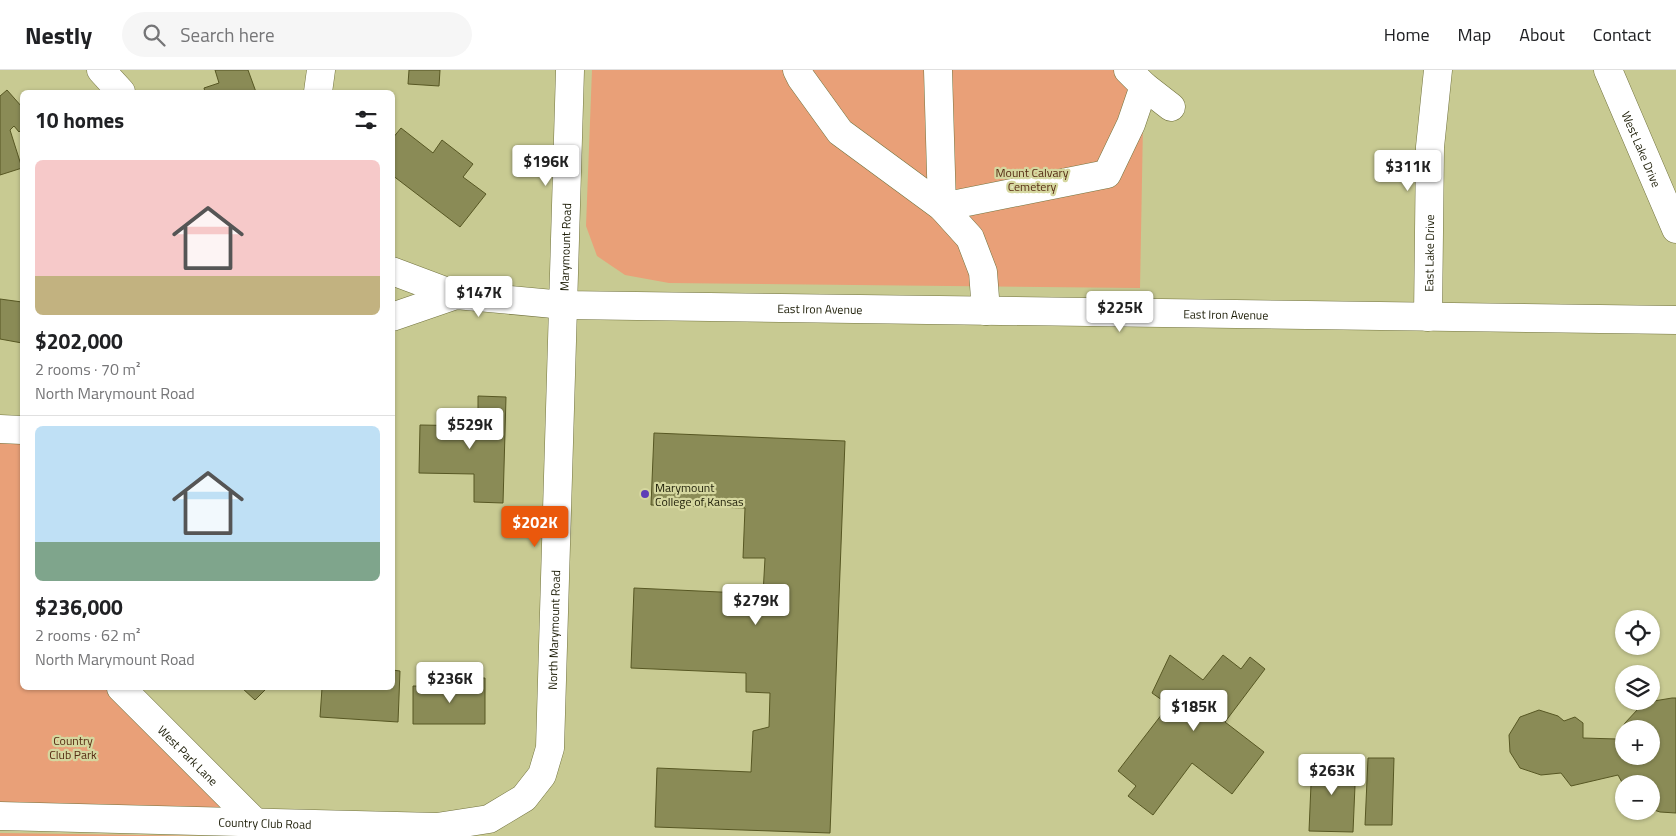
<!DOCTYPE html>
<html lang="en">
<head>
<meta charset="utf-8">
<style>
  body { margin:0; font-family:"Titillium Web",sans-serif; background:#f6f6f6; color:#202124; height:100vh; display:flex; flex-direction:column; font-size:19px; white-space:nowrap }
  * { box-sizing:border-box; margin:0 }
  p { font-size:16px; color:#757577 }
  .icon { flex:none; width:28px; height:28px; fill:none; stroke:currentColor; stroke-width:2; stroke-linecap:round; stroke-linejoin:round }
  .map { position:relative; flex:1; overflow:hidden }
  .sheet { position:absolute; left:20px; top:20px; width:375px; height:600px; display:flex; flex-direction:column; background:#fff; border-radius:8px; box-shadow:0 1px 4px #0004 }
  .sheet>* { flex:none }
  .fabs { position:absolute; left:1615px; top:540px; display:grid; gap:10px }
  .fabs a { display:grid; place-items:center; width:45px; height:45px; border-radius:50%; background:#fff; box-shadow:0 1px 4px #0004; font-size:25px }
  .price { position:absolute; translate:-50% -42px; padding:0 11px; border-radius:5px; background:#fff; color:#222; font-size:16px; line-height:32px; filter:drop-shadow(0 1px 2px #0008) }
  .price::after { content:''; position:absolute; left:50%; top:30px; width:15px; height:11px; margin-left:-8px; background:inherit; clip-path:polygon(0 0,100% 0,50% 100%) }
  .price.active { background:#ea580c; color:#fff }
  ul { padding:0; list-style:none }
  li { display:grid; align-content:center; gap:10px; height:265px; padding:0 15px }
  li+li { border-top:1px solid #e0e0e0 }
  li span { display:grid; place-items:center; height:155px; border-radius:8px; color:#555 }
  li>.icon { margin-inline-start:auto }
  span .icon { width:90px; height:90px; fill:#fffc; stroke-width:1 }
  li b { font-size:21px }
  h2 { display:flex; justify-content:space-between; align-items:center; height:60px; padding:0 15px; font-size:21px }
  header { display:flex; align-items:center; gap:30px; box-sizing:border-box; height:70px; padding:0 25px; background:#fff; border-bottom:1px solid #e0e0e0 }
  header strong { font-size:24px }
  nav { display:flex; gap:28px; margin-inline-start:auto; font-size:18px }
  .search { width:350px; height:45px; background:#f6f6f6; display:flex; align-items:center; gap:12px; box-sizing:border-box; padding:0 18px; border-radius:28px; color:#757577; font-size:19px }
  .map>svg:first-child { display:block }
</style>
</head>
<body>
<header>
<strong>Nestly</strong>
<div class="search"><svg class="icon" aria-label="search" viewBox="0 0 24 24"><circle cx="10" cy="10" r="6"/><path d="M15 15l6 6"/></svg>Search here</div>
<nav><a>Home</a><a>Map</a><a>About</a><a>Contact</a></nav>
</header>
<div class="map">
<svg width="1676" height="766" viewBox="0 0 1676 766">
  <rect width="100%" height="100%" fill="#c8ca92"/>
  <g fill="#e9a078">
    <polygon points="592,0 1144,0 1140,218 669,213 625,205 597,186 586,156"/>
    <polygon points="0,371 22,372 22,618 109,618 228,741 0,735"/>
    <polygon points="0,763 211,766 0,766"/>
  </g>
  <g fill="#8a8b56" stroke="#575723" fill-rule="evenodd">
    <polygon points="215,0 248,0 256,22 205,22 204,18 219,13"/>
    <polygon points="409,0 440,0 439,16 408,14"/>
    <polygon points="7,20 22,37 22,59 19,62 14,56 10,60 22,98 0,105 0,26"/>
    <polygon points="401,58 433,83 442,70 473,94 463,107 486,124 460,157 392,105 392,69"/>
    <polygon points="0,229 22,232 22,273 0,269"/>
    <polygon points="478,326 506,327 503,433 474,432 474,404 419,403 420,355 478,356"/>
    <polygon points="654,363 845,371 830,763 655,757 657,698 751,702 753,661 769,657 770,623 746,622 746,603 631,598 634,518 763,524 765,488 743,488 745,438 651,435"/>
    <polygon points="1170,585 1203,610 1223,585 1241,599 1250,587 1265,599 1225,652 1264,682 1232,724 1192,693 1153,745 1128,726 1136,716 1118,701 1169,635 1152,623"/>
    <polygon points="392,600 400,601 398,652 320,647 322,618 392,618"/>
    <polygon points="467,608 485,608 485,654 413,654 413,616 467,617"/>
    <polygon points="242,618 267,618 255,630"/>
    <path d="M1672,628h4v115l-16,-1 -9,-3v-25h-27v2l-6,-11 -47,11 -10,-13 -20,2 -21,-7 -10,-16 -1,-17 11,-18 19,-7 19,6 6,5 11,-4 8,6v15l34,1 8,-16 13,-14 16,-8zM1624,659h27v27h-27z"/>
    <polygon points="1368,688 1394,688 1392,755 1365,755"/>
    <polygon points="1312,691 1356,692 1353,762 1309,761"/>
  </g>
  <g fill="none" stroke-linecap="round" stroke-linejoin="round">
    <g stroke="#72733e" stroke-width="29">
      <g id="minor">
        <polyline points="101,0 121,22"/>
        <polyline points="797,0 801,8 840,62 942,137 970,168 983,202 986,241"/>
        <polyline points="938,0 942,137 1107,104 1131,54 1144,16"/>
        <polyline points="1128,0 1144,16 1171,37"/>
        <path id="s1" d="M1608,0l68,159"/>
        <polyline points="318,22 321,0"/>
        <polyline points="392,201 456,225"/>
        <path id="s2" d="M392,247l64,-22 108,10 1112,15"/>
        <path id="s3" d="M1428,247l2,-170 8,-77"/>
        <polyline points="0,359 22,360"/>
        <path id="s4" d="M121,618l135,135"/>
        <path id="s5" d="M0,746l437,11 52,-8 35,-21 18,-23 8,-27 20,-678"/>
      </g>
    </g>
    <use href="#minor" stroke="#fff" stroke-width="28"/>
  </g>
  <circle fill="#5e3fb7" stroke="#d5d79f" stroke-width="2" cx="645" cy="424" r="5"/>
  <g text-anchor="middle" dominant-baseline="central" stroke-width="4.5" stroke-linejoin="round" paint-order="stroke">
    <g font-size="12" fill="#1d1d07" stroke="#d5d79f">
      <text stroke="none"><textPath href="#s1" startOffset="86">West Lake Drive</textPath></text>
      <text stroke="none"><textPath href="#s5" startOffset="1089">Marymount Road</textPath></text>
      <text stroke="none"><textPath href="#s3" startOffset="64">East Lake Drive</textPath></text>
      <text stroke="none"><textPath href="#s2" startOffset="432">East Iron Avenue</textPath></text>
      <text stroke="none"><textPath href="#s2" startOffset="838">East Iron Avenue</textPath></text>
      <text stroke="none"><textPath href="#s5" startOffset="706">North Marymount Road</textPath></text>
      <text stroke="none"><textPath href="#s4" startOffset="95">West Park Lane</textPath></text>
      <text stroke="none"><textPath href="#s5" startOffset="265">Country Club Road</textPath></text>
    </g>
    <g font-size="12" fill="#562c13" stroke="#d5d79f">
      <text x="1032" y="102">Mount Calvary<tspan x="1032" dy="14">Cemetery</tspan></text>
      <text x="73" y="670">Country<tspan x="73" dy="14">Club Park</tspan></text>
    </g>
    <g font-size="12" fill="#1d1d07" stroke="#d5d79f" text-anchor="start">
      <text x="655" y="417">Marymount<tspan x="655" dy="14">College of Kansas</tspan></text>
    </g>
  </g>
</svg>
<div class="fabs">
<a><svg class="icon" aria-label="locate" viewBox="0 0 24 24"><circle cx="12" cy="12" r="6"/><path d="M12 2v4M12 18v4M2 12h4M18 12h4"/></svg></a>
<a><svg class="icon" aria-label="layers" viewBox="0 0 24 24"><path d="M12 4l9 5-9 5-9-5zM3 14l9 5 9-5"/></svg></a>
<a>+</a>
<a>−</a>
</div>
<b class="price" style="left:546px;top:117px">$196K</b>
<b class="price" style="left:1408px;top:122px">$311K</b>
<b class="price" style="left:479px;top:248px">$147K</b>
<b class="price" style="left:1120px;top:263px">$225K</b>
<b class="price" style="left:470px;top:380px">$529K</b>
<b class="price active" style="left:535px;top:478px">$202K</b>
<b class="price" style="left:756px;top:556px">$279K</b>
<b class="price" style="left:450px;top:634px">$236K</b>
<b class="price" style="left:1194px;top:662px">$185K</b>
<b class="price" style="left:1332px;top:726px">$263K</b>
<section class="sheet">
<h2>10 homes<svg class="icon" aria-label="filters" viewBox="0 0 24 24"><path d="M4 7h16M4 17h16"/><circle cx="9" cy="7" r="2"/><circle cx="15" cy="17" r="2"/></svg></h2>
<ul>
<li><span style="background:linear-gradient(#f6c9c9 75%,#c2b280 0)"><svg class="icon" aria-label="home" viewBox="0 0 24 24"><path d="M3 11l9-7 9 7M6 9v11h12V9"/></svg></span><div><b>$202,000</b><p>2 rooms · 70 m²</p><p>North Marymount Road</p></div></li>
<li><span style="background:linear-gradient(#bfe0f5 75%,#7fa58c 0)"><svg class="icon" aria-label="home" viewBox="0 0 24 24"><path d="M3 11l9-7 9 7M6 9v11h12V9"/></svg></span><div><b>$236,000</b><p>2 rooms · 62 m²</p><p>North Marymount Road</p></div></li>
</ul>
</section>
</div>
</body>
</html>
